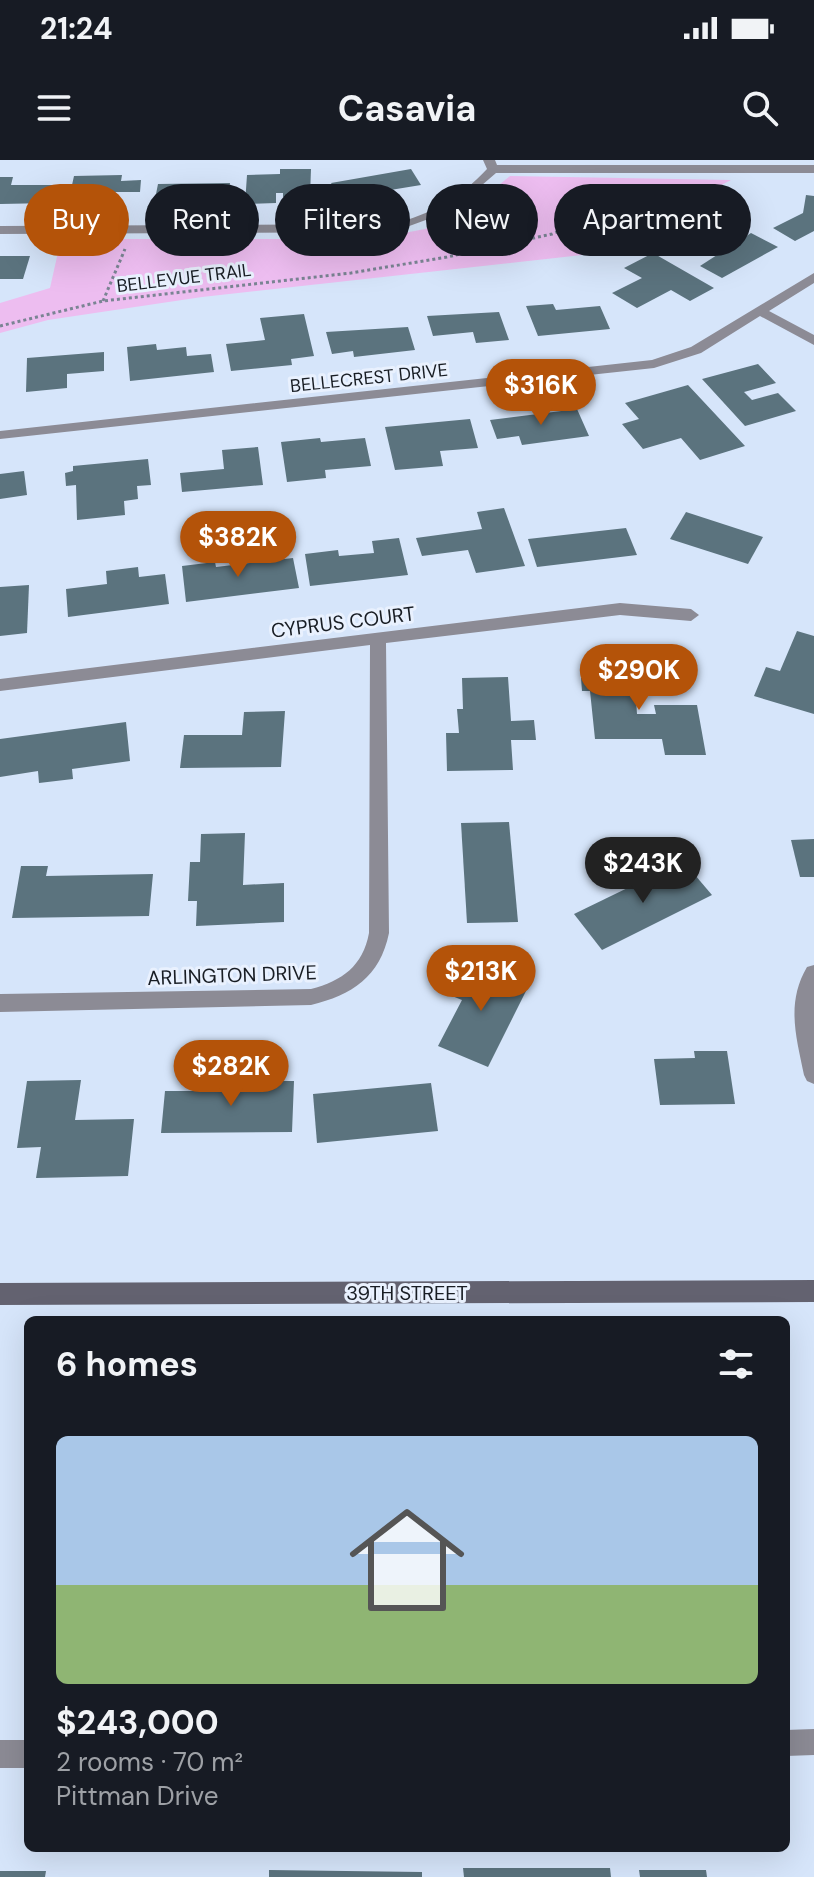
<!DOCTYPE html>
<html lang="en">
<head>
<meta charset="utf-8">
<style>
  body { margin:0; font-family:"DM Sans",sans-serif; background:#242831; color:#f1f3f6; height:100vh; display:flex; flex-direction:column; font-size:30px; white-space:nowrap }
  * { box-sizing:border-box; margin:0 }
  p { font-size:26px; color:#9ea1a6 }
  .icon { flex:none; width:44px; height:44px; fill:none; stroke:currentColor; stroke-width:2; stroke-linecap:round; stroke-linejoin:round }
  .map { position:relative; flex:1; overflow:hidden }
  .details { position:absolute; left:24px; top:1156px; width:766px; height:536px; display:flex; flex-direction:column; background:#171b24; border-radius:12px; box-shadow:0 8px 32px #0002 }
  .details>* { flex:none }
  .banner { position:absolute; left:24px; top:24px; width:766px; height:72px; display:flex; gap:16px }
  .price { position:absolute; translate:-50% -68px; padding:0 18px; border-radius:28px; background:#b45309; color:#fff; font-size:26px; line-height:52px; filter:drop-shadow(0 2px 4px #0008) }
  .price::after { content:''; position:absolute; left:50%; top:48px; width:24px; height:18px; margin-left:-12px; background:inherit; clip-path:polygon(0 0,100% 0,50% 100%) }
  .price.current { background:#222; color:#fff }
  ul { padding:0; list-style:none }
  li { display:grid; align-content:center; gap:16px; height:424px; padding:0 32px }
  li span { display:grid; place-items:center; height:248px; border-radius:12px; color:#555 }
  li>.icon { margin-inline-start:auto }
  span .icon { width:144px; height:144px; fill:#fffc; stroke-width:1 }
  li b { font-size:34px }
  h2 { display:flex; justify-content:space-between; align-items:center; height:96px; padding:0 32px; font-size:34px }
  .pill { padding:0 28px; border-radius:36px; background:#171b24; box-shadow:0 8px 32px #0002; font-size:28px; line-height:72px }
  .pill.current { background:#b45309; color:#fff }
  .status { display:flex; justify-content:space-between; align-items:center; height:56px; padding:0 40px; background:#171b24; direction:ltr }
  .status svg { height:22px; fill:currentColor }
  header { display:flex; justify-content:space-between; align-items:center; height:104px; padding:0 32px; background:#171b24; font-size:36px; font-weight:700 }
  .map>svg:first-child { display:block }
</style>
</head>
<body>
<div class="status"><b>21:24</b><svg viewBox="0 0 49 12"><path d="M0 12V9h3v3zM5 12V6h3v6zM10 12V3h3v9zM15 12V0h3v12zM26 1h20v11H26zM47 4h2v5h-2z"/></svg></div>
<header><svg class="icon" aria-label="menu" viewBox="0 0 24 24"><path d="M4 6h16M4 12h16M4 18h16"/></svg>Casavia<svg class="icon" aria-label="search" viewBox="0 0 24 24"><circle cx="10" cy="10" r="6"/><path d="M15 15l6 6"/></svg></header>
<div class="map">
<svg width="814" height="1717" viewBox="0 0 814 1717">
  <rect width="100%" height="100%" fill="#d6e5fa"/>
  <polygon fill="#edbdf0" points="510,16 731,20 591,94 202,137 48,160 0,173 0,143 50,128 61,79 373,79 425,69 483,38"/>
  <g fill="#5b737e">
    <polygon points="280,9 311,9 310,36 283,37 283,33 276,33 276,43 245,44 247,15 280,14"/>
    <polygon points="411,9 421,25 372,33 375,38 343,44 331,23"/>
    <polygon points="122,15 121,21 141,20 140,32 105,32 103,42 68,43 74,16"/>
    <polygon points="0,17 13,17 11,25 54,25 50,43 0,44"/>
    <polygon points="230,23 228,38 208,38 208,43 154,44 158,24"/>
    <polygon points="806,35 814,36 814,71 795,81 773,68 803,53"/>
    <polygon points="751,73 778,87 722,118 700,106"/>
    <polygon points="653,93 714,128 690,141 671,130 637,148 612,133 642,118 624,108"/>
    <polygon points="0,96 30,96 23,119 0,119"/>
    <polygon points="553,144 556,150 600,146 610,169 538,176 526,146"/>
    <polygon points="499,152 509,180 476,183 473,172 433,176 427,156"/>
    <polygon points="304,154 314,196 291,199 292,205 231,211 226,184 265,180 260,158"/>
    <polygon points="408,167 415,190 354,197 353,191 332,194 326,172"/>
    <polygon points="156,184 157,190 186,187 187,196 211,194 214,212 130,221 127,187"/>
    <polygon points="104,192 104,211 67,214 67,228 26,232 27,198"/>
    <polygon points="758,204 776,223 744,232 752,240 778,233 796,251 745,266 702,219"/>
    <polygon points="688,225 745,286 700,300 681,278 643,289 622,264 639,259 625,243"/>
    <polygon points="577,249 589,276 522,285 519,276 497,279 490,260"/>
    <polygon points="470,259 478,288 440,291 443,306 395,310 385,267"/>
    <polygon points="320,278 321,282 365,278 371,306 325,310 326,318 287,322 281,282"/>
    <polygon points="258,287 263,325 182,332 180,313 224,309 222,290"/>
    <polygon points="148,299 151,325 137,326 138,339 124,341 125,355 77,360 76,325 66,326 65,313 73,311 73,306"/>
    <polygon points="24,311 27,335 0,339 0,314"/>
    <polygon points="504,348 525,406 476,413 468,390 422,396 416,378 482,369 477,352"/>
    <polygon points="686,352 763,377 748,404 670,379"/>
    <polygon points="626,368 637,395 537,407 528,379"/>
    <polygon points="399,378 408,415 310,426 305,394 338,390 339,396 374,393 372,381"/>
    <polygon points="293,398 299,428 186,442 182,406 215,402 216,407"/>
    <polygon points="138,407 139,417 165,414 169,444 68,457 66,429 107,424 106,411"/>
    <polygon points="29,425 27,473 0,476 0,427"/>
    <polygon points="797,471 814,476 814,554 754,536 766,507 780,511"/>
    <polygon points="639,504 645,540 636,540 637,554 656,554 654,545 697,545 706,595 665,595 662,579 595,579 590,531 582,531 581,518 591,518 590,505"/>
    <polygon points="508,517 511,561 534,560 536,580 511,580 513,610 447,611 446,573 459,573 457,549 463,549 462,518"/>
    <polygon points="285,551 281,607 180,608 184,575 242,575 244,552"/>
    <polygon points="126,562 130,601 72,609 73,619 39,623 38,611 0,617 0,579"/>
    <polygon points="509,662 518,762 467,763 461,663"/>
    <polygon points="245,673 243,725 284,723 284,762 196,766 197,741 188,741 190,702 200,702 201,674"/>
    <polygon points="814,679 814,717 800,717 791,680"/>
    <polygon points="683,701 712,735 602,790 574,754"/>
    <polygon points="21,706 48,706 46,716 153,714 149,756 12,758"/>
    <polygon points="465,802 528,827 488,907 438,886 462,840 447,834"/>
    <polygon points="694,891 727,891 735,944 660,945 654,899 695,898"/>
    <polygon points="81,920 75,960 134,959 128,1016 36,1018 41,987 17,988 27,921"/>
    <polygon points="202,921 294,921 292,972 161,973 165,931 202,931"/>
    <polygon points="431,923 438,971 317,983 313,934"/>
    <polygon points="463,1708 610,1708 611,1717 464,1717"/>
    <polygon points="269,1710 422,1712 422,1717 269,1717"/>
    <polygon points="639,1710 706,1710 707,1717 640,1717"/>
    <polygon points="0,1711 46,1711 45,1717 0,1717"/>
  </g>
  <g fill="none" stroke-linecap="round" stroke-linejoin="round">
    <g stroke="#7a8493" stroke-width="3" stroke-dasharray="3 3" stroke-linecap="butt">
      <polyline points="103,141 125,89"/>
      <polyline points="0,166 103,141 351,113 447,97 552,74 654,32"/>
    </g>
    <g fill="#8c8b95" fill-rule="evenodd">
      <path d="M483,0h12l2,5h317v8h-318l-43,37 -60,22 -393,2v-8l393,-2c38,-10 67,-26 94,-55z"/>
      <polygon points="814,113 814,123 769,151 814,175 814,185 760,156 701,193 654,208 0,279 0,271 652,200 691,187"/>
      <path d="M620,443l71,6 8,6 -8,6 -71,-6 -234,28 3,290c-9,44 -37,62 -78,72l-311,7v-18l311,-5c31,-8 52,-23 58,-56l1,-288 -370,46v-12z"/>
      <path d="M814,805v119l-7,-3 -3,-6c-8,-39 -18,-72 3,-108z"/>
      <polygon points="814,1569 814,1595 786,1596 786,1570"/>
      <rect x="0" y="1580" width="28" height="28"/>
    </g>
    <polygon fill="#636270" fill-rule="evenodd" points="814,1120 814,1142 0,1145 0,1123"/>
  </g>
  <g text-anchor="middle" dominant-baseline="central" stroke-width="6" stroke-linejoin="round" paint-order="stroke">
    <g font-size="18" fill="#181d24" stroke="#e9f1fe">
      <text transform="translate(184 118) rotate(-7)">BELLEVUE TRAIL</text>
      <text transform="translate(369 218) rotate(-6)">BELLECREST DRIVE</text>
    </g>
    <g font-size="20" fill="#181d24" stroke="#e9f1fe">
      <text transform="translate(343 462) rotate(-7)">CYPRUS COURT</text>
      <text transform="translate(232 815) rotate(-2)">ARLINGTON DRIVE</text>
      <text x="407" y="1133">39TH STREET</text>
    </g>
  </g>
</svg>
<b class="price" style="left:541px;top:267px">$316K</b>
<b class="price" style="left:238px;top:419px">$382K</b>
<b class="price" style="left:639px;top:552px">$290K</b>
<b class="price current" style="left:643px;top:745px">$243K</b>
<b class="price" style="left:481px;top:853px">$213K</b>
<b class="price" style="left:231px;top:948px">$282K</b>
<div class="banner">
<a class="pill current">Buy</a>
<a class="pill">Rent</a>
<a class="pill">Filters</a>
<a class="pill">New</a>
<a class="pill">Apartment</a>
</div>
<section class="details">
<h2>6 homes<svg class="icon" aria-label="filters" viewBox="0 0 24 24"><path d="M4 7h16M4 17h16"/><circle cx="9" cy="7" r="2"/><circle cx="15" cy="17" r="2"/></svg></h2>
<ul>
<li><span style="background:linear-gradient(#a9c7e8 60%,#8fb573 0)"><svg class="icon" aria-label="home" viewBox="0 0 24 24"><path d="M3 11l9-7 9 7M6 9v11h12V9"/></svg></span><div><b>$243,000</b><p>2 rooms · 70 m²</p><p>Pittman Drive</p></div></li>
</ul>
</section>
</div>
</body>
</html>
